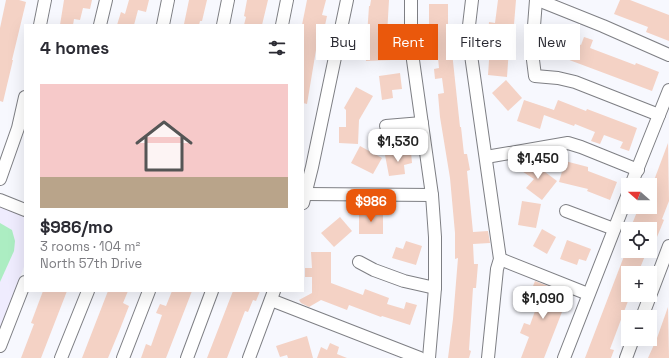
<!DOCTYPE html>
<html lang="en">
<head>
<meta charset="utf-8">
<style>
  body { margin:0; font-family:"Space Grotesk",sans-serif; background:#f2f2f3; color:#2b2b33; height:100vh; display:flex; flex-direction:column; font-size:15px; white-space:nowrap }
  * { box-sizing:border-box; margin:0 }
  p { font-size:13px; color:#7c7c81 }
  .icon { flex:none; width:22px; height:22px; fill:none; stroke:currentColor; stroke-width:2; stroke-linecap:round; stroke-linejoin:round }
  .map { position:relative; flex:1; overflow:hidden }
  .details { position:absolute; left:24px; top:24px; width:280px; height:268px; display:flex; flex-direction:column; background:#fff; border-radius:0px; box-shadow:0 4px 16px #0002 }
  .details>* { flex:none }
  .banner { position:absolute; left:316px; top:24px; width:293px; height:36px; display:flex; gap:8px }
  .needle { width:26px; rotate:291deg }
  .tools { position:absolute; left:621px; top:178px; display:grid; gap:8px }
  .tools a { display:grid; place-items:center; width:36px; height:36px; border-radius:0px; background:#fff; box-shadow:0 4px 16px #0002; font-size:20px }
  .price { position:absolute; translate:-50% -34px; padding:0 9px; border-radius:8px; background:#fff; color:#222; font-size:13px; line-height:26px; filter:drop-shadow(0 1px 2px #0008) }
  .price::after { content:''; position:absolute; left:50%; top:24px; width:12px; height:9px; margin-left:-6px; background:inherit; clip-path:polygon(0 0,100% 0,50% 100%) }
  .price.selected { background:#ea580c; color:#fff }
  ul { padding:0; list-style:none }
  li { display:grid; align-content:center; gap:8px; height:212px; padding:0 16px }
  li span { display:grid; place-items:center; height:124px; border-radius:0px; color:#555 }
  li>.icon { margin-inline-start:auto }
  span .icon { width:72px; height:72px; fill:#fffc; stroke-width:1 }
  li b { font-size:17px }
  h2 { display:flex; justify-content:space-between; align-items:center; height:48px; padding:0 16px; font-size:17px }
  .chip { padding:0 14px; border-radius:0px; background:#fff; box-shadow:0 4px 16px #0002; font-size:14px; line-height:36px }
  .chip.selected { background:#ea580c; color:#fff }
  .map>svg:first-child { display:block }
</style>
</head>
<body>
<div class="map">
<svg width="669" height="358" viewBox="0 0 669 358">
  <rect width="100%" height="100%" fill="#f7f8fe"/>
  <polygon fill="#efecfe" points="0,204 25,214 25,264 0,329"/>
  <polygon fill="#acedc2" points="0,223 12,230 15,241 14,251 0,282"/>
  <g fill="#f4d2c5">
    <polygon points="6,0 19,0 26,2 12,60 13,60 3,102 0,101 0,28"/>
    <polygon points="64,0 92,0 90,9 83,8 80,20 74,19 73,25 60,25"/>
    <polygon points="129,0 149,0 146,12 138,10 134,25 117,25 121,12 125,14"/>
    <polygon points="189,0 207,0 202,21 200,21 199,25 184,24"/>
    <polygon points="247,0 268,0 262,25 244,25 246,17 244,16"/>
    <polygon points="307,0 326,0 322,15 327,16 322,39 318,38 307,104 303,103 302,25"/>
    <polygon points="371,0 389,0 387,35 391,35 392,60 366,61 365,37 367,36 369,6 370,6"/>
    <polygon points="498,0 516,0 512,49 509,48 507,77 488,75 490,46 487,46 489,22 495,23"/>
    <polygon points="620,0 630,0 669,15 669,41 646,32 648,27 614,14"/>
    <polygon points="429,4 448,4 448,35 449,35 449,43 455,43 456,51 452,52 460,127 461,127 464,154 467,154 470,170 467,171 473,232 488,231 490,243 473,244 474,264 478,264 476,288 473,288 469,350 471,351 469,358 448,358 453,319 458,258 455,259 455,233 450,178 440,117 438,94 444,93 442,78 435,79 434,69 439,68 438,58 431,58 429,35"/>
    <polygon points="555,35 581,45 584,37 593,40 590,48 635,65 636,63 659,72 652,91 548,52"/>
    <polygon points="400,73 402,89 392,90 393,98 382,100 379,76"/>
    <polygon points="506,80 522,98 508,111 492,93"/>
    <polygon points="356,87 373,96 359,120 358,144 339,143 339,127 346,127 346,110 344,108"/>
    <polygon points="524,100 554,110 558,100 586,111 587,109 637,128 629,151 620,148 623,142 604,135 600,144 591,141 595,132 575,124 574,126 544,115 540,129 517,121"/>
    <polygon points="668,143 669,201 662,219 664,220 650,254 650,229 630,229 639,207 650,207 650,191"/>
    <polygon points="360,146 382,158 373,174 351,163"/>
    <polygon points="411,152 412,163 404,165 405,174 389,176 385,155"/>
    <polygon points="522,160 540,171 541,169 557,181 542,200 526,188 534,179 517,168"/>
    <polygon points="565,161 588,167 588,171 617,182 610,200 587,191 588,189 559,182"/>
    <polygon points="522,201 541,204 536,228 518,225"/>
    <polygon points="383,212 383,234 359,234 359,213"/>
    <polygon points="340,217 352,231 334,247 321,233"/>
    <polygon points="542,229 556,237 547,254 533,246"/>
    <polygon points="567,240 591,249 586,261 579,259 577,265 560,259"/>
    <polygon points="406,241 422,246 416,265 392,258 396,247 403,249"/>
    <polygon points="626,251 647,251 638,273 628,273 628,301 610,349 614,350 611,358 585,358"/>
    <polygon points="311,252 331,252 331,283 363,295 365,289 389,298 387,304 404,309 406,302 417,305 410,325 382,316 381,317 349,305 347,310 321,300 309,307 301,303 299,300 312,293 312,277 305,277 305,268 312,268"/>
    <polygon points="535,281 569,294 544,358 521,358 529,337 520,333 524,323 530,325 539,300 529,296"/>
    <polygon points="43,291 67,291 41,358 21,358 34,324 31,323"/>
    <polygon points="108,291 128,291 123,303 129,306 120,329 108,358 82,358"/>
    <polygon points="172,291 192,291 166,358 141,358 146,344 151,346 162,315 156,313 160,304 166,306"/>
    <polygon points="233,291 260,291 256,301 253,300 248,312 245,311 227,358 207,358"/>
    <polygon points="668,307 669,358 648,358 657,338"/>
    <polygon points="307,336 313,358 288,358 287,355 280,357 276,346"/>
    <polygon points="330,343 339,347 337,354 347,358 317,358 321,347 327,350"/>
  </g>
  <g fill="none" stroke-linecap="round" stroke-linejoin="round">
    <g stroke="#7e7f84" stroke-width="14">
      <g id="minor">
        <polyline points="411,0 411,46 432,195 435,237 435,288 429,358"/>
        <polyline points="472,0 468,34 500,259 497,269 488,358"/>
        <polyline points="536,0 532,52 535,76 558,78 575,82 659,115"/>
        <polyline points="538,0 603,26 669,55"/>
        <polyline points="40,25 45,0"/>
        <polyline points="100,25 106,0"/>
        <polyline points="163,25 168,0"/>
        <polyline points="223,25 228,0"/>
        <polyline points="282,25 287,0"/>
        <polyline points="386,126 422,123"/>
        <polyline points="486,157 568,143 581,147 638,170"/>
        <polyline points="0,179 18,128 25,97"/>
        <polyline points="631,185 669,90"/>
        <polyline points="306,194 432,195"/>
        <polyline points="0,200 25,210"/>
        <polyline points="303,203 312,167 347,0"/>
        <polyline points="566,211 614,229"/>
        <polyline points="500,259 588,294"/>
        <polyline points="359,262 374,270 404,281 435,288"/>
        <polyline points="271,300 420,358"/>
        <polyline points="642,317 669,246"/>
        <polyline points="0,346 25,282"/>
        <polyline points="61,358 88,291"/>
        <polyline points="123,358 149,291"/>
        <polyline points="187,358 212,291"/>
        <polyline points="249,358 274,291"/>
        <polyline points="564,358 628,194"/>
        <polyline points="626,358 633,339"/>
      </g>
    </g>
    <use href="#minor" stroke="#fff" stroke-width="12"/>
  </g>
</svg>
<div class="tools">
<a><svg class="needle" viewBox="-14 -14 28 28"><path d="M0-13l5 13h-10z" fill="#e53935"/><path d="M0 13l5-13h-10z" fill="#7c7c81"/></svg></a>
<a><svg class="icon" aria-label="locate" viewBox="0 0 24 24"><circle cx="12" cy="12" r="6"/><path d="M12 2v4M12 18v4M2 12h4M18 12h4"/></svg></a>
<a>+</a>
<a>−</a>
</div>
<b class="price" style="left:398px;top:163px">$1,530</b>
<b class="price" style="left:538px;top:180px">$1,450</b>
<b class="price selected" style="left:371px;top:223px">$986</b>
<b class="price" style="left:543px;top:320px">$1,090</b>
<div class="banner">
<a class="chip">Buy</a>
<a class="chip selected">Rent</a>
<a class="chip">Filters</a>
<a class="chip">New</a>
</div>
<section class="details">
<h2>4 homes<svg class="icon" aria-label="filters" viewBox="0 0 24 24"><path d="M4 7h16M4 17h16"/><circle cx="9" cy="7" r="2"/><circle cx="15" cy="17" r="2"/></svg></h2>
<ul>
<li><span style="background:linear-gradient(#f6c9c9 75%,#b9a48a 0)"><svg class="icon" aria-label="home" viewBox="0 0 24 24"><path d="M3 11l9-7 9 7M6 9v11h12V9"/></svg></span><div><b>$986/mo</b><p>3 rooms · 104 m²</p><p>North 57th Drive</p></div></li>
</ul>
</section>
</div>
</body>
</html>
